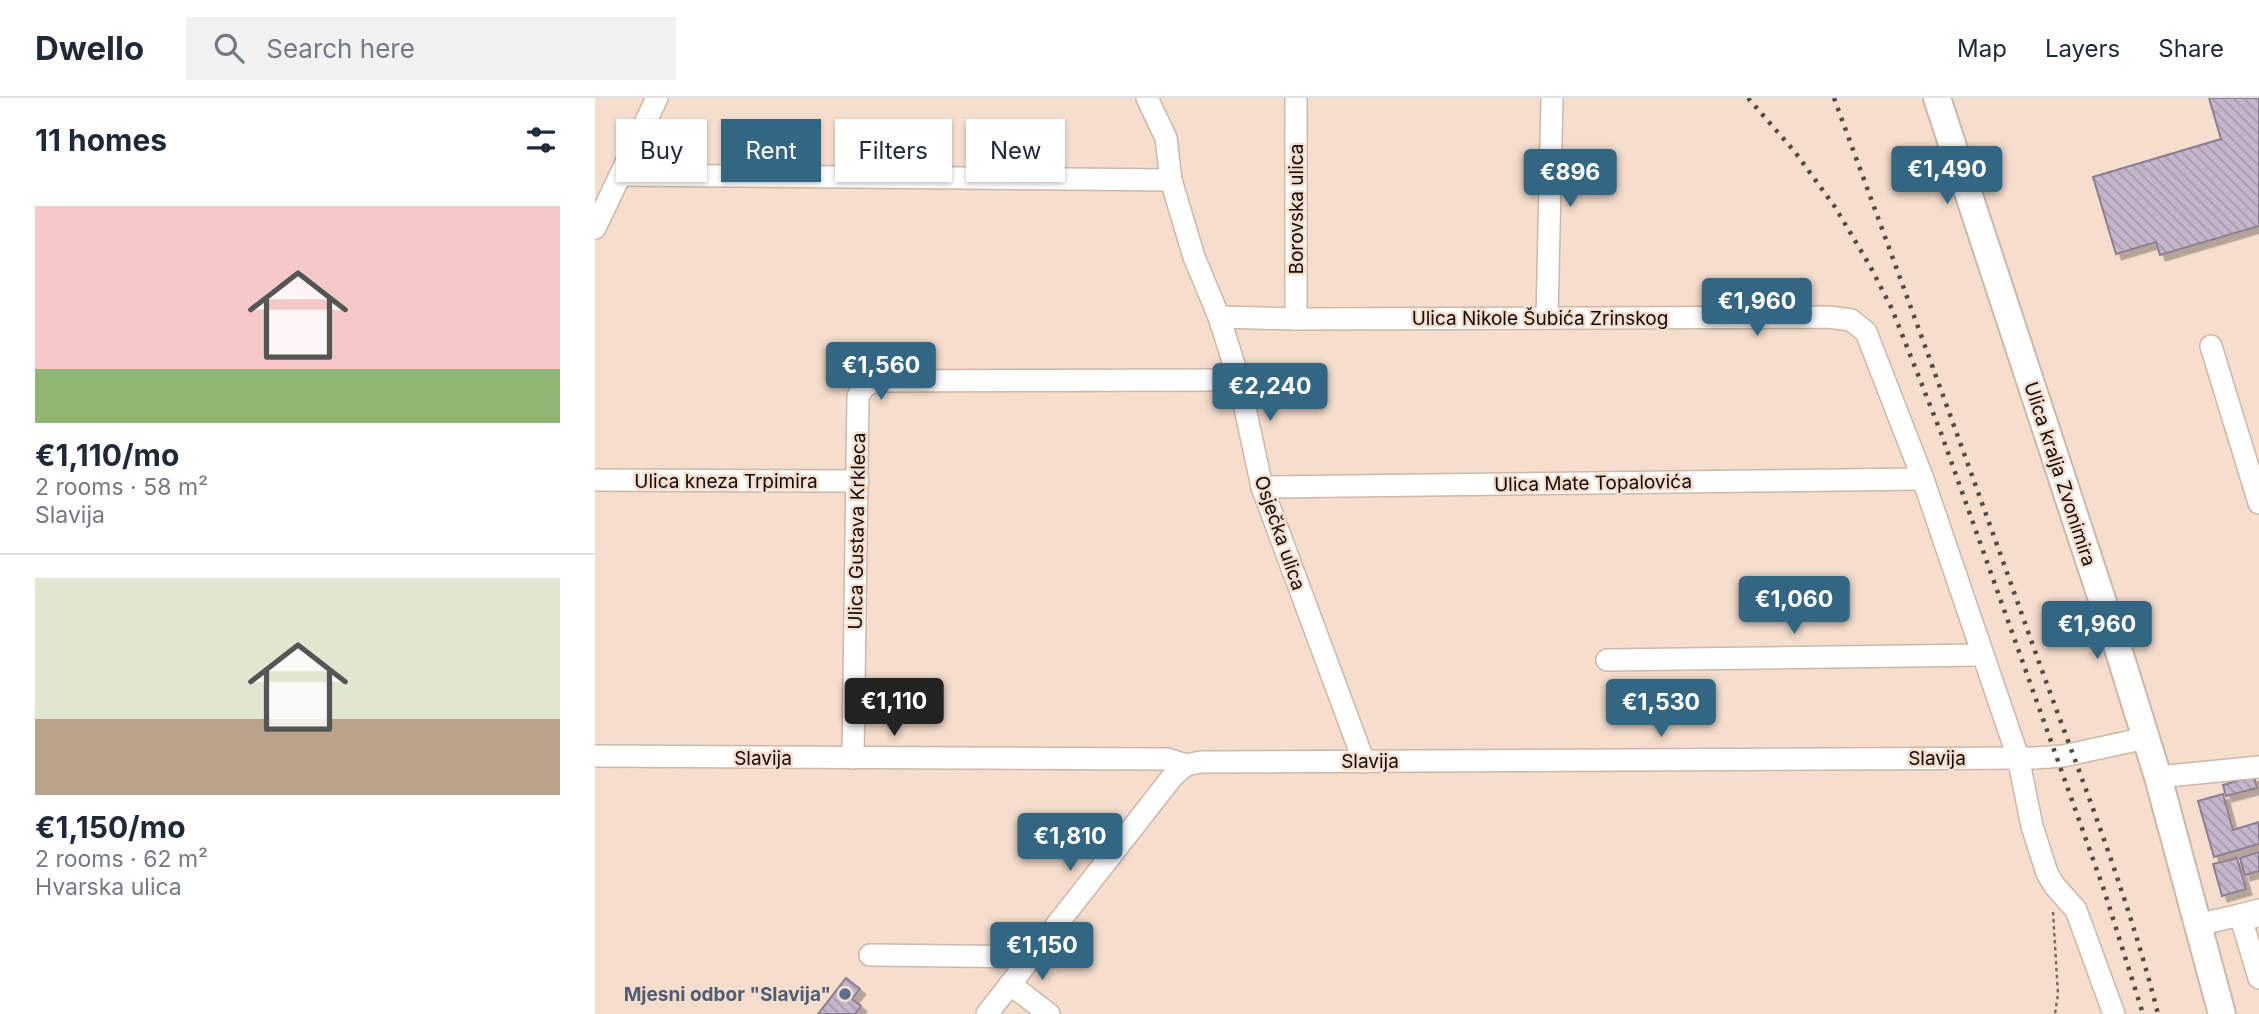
<!DOCTYPE html>
<html lang="en">
<head>
<meta charset="utf-8">
<style>
  body { margin:0; font-family:Inter,sans-serif; background:#f2f2f3; color:#1f2937; height:100vh; display:flex; flex-direction:column; font-size:26px; white-space:nowrap }
  * { box-sizing:border-box; margin:0 }
  p { font-size:23px; color:#747a83 }
  .icon { flex:none; width:38px; height:38px; fill:none; stroke:currentColor; stroke-width:2; stroke-linecap:round; stroke-linejoin:round }
  .map { position:relative; flex:1; overflow:hidden }
  .drawer { display:flex; flex-direction:column; background:#fff; width:595px }
  .drawer>* { flex:none }
  .hud { position:absolute; left:21px; top:21px; width:665px; height:63px; display:flex; gap:14px }
  .price { position:absolute; translate:-50% -60px; padding:0 16px; border-radius:7px; background:#336683; color:#fff; font-size:23px; line-height:46px; filter:drop-shadow(0 2px 4px #0008) }
  .price::after { content:''; position:absolute; left:50%; top:42px; width:21px; height:16px; margin-left:-10px; background:inherit; clip-path:polygon(0 0,100% 0,50% 100%) }
  .price.current { background:#222; color:#fff }
  ul { padding:0; list-style:none }
  li { display:grid; align-content:center; gap:14px; height:371px; padding:0 35px }
  li+li { border-top:2px solid #e0e1e3 }
  li span { display:grid; place-items:center; height:217px; border-radius:0px; color:#555 }
  li>.icon { margin-inline-start:auto }
  span .icon { width:126px; height:126px; fill:#fffc; stroke-width:1 }
  li b { font-size:30px }
  h2 { display:flex; justify-content:space-between; align-items:center; height:84px; padding:0 35px; font-size:30px }
  .pill { padding:0 24px; border-radius:0px; background:#fff; box-shadow:0 2px 5px #0004; font-size:24px; line-height:63px }
  .pill.current { background:#336683; color:#fff }
  header { display:flex; align-items:center; gap:42px; box-sizing:border-box; height:98px; padding:0 35px; background:#fff; border-bottom:2px solid #e0e1e3 }
  header strong { font-size:33px }
  nav { display:flex; gap:38px; margin-inline-start:auto; font-size:24px }
  .search { width:490px; height:63px; background:#f2f2f3; display:flex; align-items:center; gap:18px; box-sizing:border-box; padding:0 24px; border-radius:0px; color:#747a83; font-size:26px }
  main { display:flex; flex:1; min-height:0 }
  .map>svg:first-child { display:block }
</style>
</head>
<body>
<header>
<strong>Dwello</strong>
<div class="search"><svg class="icon" aria-label="search" viewBox="0 0 24 24"><circle cx="10" cy="10" r="6"/><path d="M15 15l6 6"/></svg>Search here</div>
<nav><a>Map</a><a>Layers</a><a>Share</a></nav>
</header>
<main>
<section class="drawer">
<h2>11 homes<svg class="icon" aria-label="filters" viewBox="0 0 24 24"><path d="M4 7h16M4 17h16"/><circle cx="9" cy="7" r="2"/><circle cx="15" cy="17" r="2"/></svg></h2>
<ul>
<li><span style="background:linear-gradient(#f6c9c9 75%,#8fb573 0)"><svg class="icon" aria-label="home" viewBox="0 0 24 24"><path d="M3 11l9-7 9 7M6 9v11h12V9"/></svg></span><div><b>€1,110/mo</b><p>2 rooms · 58 m²</p><p>Slavija</p></div></li>
<li><span style="background:linear-gradient(#dfe7d0 65%,#b9a48a 0)"><svg class="icon" aria-label="home" viewBox="0 0 24 24"><path d="M3 11l9-7 9 7M6 9v11h12V9"/></svg></span><div><b>€1,150/mo</b><p>2 rooms · 62 m²</p><p>Hvarska ulica</p></div></li>
</ul>
</section>
<div class="map">
<svg width="1664" height="916" viewBox="0 0 1664 916">
  <defs>
    <pattern id="building-back-hatch" width="6" height="6" patternUnits="userSpaceOnUse" patternTransform="scale(1.75)"><rect width="6" height="6" fill="#c4b5ca"/><path d="M-1 5l2 2M0 0l6 6M5-1l2 2" fill="none" stroke="#a79aac"/></pattern>
    <filter id="shadow"><feDropShadow dx="5.5" dy="5.5" stdDeviation="0" flood-color="#0004"/></filter>
  </defs>
  <rect width="100%" height="100%" fill="#f5dece"/>
  <g fill="url(#building-back-hatch)" stroke="#8d7e92" stroke-width="2" filter="url(#shadow)">
    <polygon points="1614,0 1664,0 1664,128 1565,157 1561,144 1521,156 1498,79 1626,41"/>
    <polygon points="1659,678 1662,690 1631,698 1628,687"/>
    <polygon points="1628,696 1638,732 1664,724 1664,746 1619,759 1603,703"/>
    <polygon points="1664,754 1664,773 1650,777 1645,760"/>
    <polygon points="1642,760 1651,791 1627,798 1618,766"/>
    <polygon points="251,880 265,891 257,901 266,908 260,916 223,916"/>
  </g>
  <g fill="none" stroke-linecap="round" stroke-linejoin="round">
    <g stroke="#cdb7a7" stroke-width="24">
      <g id="minor">
        <polyline points="552,0 571,40 576,82 599,159 624,219 644,282 667,389 769,664"/>
        <polyline points="701,0 701,221"/>
        <polyline points="27,77 576,82"/>
        <polyline points="0,130 62,0"/>
        <polyline points="624,219 701,221 1233,219 1256,222 1271,234 1328,381 1423,659 1437,728 1452,775 1459,787 1481,812 1519,916"/>
        <polyline points="952,220 957,0"/>
        <polyline points="1616,248 1664,405"/>
        <polyline points="0,382 263,383"/>
        <polyline points="667,389 1328,381"/>
        <polyline points="1012,562 1387,557"/>
        <polyline points="0,658 572,661 591,667 606,664 1440,660 1468,658 1551,640"/>
        <polyline points="258,660 263,298 269,289 280,283 644,282"/>
        <polyline points="1563,679 1664,669"/>
        <polyline points="1664,812 1645,817 1664,880"/>
        <polyline points="1602,827 1645,817 1659,819"/>
        <polyline points="275,857 436,859"/>
        <polyline points="415,886 454,916"/>
        <polyline points="392,916 578,678 591,667"/>
      </g>
    </g>
    <g stroke="#cdb7a7" stroke-width="30">
      <polyline id="major" points="1342,0 1521,544 1563,679 1627,916"/>
    </g>
    <polyline stroke="#7b6d63" stroke-width="2.5" stroke-dasharray="3.5 3.5" stroke-linecap="butt" points="1458,814 1463,896 1460,916"/>
    <use href="#minor" stroke="#fff" stroke-width="21"/>
    <use href="#major" stroke="#fff" stroke-width="26"/>
    <g stroke="#564a42" stroke-width="4.5" stroke-dasharray="3.5 7" stroke-linecap="butt">
      <polyline points="1153,0 1200,54 1240,109 1275,168 1297,211 1346,335 1509,792 1548,916"/>
      <path d="M1239,0c68,185 136,370 202,556 43,119 91,237 122,360"/>
    </g>
  </g>
  <circle fill="#5c6f8a" stroke="#f5dece" stroke-width="2.5" cx="250" cy="896" r="7"/>
  <g text-anchor="middle" dominant-baseline="central" stroke-width="5" stroke-linejoin="round" paint-order="stroke">
    <g font-size="19" fill="#110a05" stroke="#f5dece">
      <text transform="translate(701 111) rotate(-90)">Borovska ulica</text>
      <text x="945" y="220">Ulica Nikole Šubića Zrinskog</text>
      <text transform="translate(1465 376) rotate(72)">Ulica kralja Zvonimira</text>
      <text x="131" y="383">Ulica kneza Trpimira</text>
      <text transform="translate(998 385) rotate(-1)">Ulica Mate Topalovića</text>
      <text transform="translate(262 433) rotate(-89)">Ulica Gustava Krkleca</text>
      <text transform="translate(685 435) rotate(71)">Osječka ulica</text>
      <text x="168" y="660">Slavija</text>
      <text x="1342" y="660">Slavija</text>
      <text x="775" y="663">Slavija</text>
    </g>
    <g font-size="19" font-weight="bold" fill="#4e5e75" stroke="#f5dece" text-anchor="end">
      <text x="236" y="896">Mjesni odbor "Slavija"</text>
    </g>
  </g>
</svg>
<b class="price" style="left:1352px;top:108px">€1,490</b>
<b class="price" style="left:975px;top:111px">€896</b>
<b class="price" style="left:1162px;top:240px">€1,960</b>
<b class="price" style="left:286px;top:304px">€1,560</b>
<b class="price" style="left:675px;top:325px">€2,240</b>
<b class="price" style="left:1199px;top:538px">€1,060</b>
<b class="price" style="left:1502px;top:563px">€1,960</b>
<b class="price current" style="left:299px;top:640px">€1,110</b>
<b class="price" style="left:1066px;top:641px">€1,530</b>
<b class="price" style="left:475px;top:775px">€1,810</b>
<b class="price" style="left:447px;top:884px">€1,150</b>
<div class="hud">
<a class="pill">Buy</a>
<a class="pill current">Rent</a>
<a class="pill">Filters</a>
<a class="pill">New</a>
</div>
</div>
</main>
</body>
</html>
